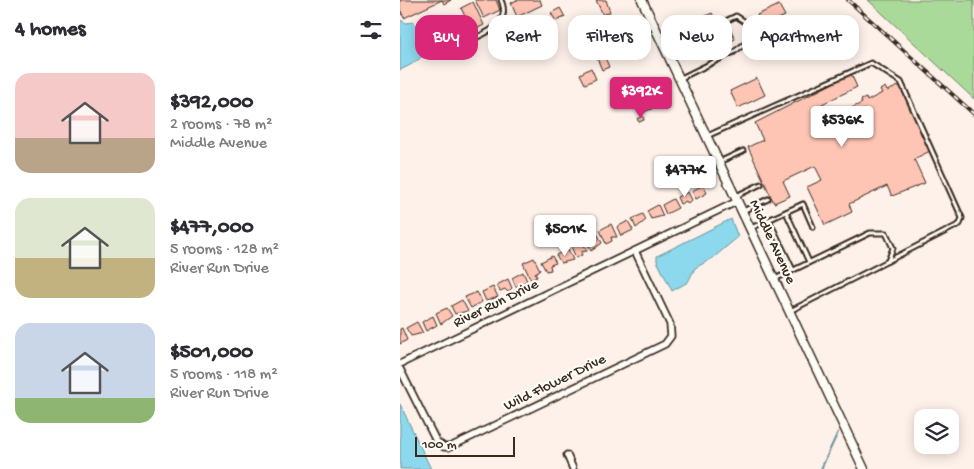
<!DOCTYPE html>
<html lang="en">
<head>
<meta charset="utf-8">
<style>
  body { margin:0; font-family:"Gochi Hand",sans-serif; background:#f7f7f7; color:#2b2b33; height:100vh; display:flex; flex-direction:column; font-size:19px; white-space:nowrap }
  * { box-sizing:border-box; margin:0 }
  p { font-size:16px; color:#7c7c81 }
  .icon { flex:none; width:28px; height:28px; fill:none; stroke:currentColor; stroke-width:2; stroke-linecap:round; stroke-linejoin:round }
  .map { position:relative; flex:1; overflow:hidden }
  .sheet { display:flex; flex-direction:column; background:#fff; width:400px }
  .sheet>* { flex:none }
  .hud { position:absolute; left:15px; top:15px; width:475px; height:45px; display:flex; gap:10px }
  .tools { position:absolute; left:514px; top:409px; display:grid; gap:10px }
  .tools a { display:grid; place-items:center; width:45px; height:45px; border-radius:10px; background:#fff; box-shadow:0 2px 12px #0003; font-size:25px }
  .scale { position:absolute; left:15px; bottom:12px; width:100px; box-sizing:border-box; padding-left:5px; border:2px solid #3b2a1e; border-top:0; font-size:14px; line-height:18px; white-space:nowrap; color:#3b2a1e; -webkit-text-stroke:4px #fdfcf7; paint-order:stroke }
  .price { position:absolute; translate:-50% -42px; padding:0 11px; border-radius:5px; background:#fff; color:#222; font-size:16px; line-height:32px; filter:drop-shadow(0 1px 2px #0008) }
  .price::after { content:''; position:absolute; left:50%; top:30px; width:15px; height:11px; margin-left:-8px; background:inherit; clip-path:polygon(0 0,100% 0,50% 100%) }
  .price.active { background:#db2777; color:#fff }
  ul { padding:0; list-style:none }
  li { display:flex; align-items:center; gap:15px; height:125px; padding:0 15px }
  li span { display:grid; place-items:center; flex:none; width:140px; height:100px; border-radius:15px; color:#555 }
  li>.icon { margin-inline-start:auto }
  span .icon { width:60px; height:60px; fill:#fffc; stroke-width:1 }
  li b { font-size:21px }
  h2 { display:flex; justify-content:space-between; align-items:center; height:60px; padding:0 15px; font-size:21px }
  .pill { padding:0 18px; border-radius:15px; background:#fff; box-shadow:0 2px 12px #0003; font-size:18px; line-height:45px }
  .pill.active { background:#db2777; color:#fff }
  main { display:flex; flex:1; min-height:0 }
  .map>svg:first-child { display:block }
</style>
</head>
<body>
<main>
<section class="sheet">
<h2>4 homes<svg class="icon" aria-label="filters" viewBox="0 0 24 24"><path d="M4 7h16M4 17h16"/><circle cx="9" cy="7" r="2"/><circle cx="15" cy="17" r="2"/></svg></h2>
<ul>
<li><span style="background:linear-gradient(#f6c9c9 65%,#b9a48a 0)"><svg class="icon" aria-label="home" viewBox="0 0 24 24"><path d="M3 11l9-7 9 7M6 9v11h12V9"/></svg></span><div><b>$392,000</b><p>2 rooms · 78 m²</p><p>Middle Avenue</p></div></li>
<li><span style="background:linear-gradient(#dfe7d0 60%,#c2b280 0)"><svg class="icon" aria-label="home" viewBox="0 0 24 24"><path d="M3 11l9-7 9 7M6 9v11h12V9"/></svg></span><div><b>$477,000</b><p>5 rooms · 128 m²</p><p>River Run Drive</p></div></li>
<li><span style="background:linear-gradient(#c9d6e8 75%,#8fb573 0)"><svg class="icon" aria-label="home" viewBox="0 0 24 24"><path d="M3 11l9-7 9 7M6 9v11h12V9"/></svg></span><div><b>$501,000</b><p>5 rooms · 118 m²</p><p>River Run Drive</p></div></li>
</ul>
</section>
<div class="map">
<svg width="574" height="469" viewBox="0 0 574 469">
  <rect width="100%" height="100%" fill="#fdf1ea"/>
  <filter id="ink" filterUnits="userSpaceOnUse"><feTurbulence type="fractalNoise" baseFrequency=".02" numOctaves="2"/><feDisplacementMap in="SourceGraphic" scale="10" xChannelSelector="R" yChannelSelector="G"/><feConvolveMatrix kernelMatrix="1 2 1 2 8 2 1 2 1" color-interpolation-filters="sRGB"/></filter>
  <g filter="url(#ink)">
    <polygon fill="#aada9a" stroke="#72825c" points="468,0 574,0 574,99"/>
    <g fill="#8cd8ec" stroke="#6c929a">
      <path d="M0,20l6,3 8,-1c26,23 11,37 -14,48z"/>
      <polygon points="331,219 338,237 313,258 295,268 288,282 272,291 257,261 257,256"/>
      <polygon points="0,404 31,469 0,469"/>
    </g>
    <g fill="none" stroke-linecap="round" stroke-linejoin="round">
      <polyline stroke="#6c929a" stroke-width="2" points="421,469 438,432"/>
    </g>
    <g fill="#fec4b4" stroke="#3b2a1e">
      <polygon points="0,0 51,0 44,4 42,0 4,18 0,9"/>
      <polygon points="75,0 96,0 100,10 84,18"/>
      <polygon points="117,0 140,0 142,5 117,17 111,3"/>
      <polygon points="196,0 206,0 210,12 203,15"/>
      <polygon points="73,2 84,25 72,31 61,8"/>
      <polygon points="379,5 385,16 362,26 357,15"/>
      <polygon points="160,8 165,17 156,21 151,13"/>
      <polygon points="312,13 315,19 300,27 297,20"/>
      <polygon points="331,30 335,39 320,47 316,38"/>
      <polygon points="226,41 231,47 229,48 231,51 220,56 217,50 220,49 219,45"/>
      <polygon points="204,55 209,67 202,70 197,58"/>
      <polygon points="191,68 196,79 185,84 180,74"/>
      <polygon points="451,74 457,87 422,104 427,115 432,113 436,121 431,124 435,132 445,127 444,124 448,122 443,112 462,103 461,100 466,98 467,101 482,93 480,90 485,87 487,91 501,85 532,150 514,159 525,183 492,196 487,186 449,204 452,212 425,225 407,187 422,180 415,166 383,181 390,196 374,203 348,147 363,140 355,123"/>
      <polygon points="357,78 365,95 338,108 330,91"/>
      <polygon points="247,88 250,96 247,97 252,109 241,113 235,93"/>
      <polygon points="243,116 244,120 239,122 237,119"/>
      <polygon points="303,185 307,193 296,199 292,191"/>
      <polygon points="288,192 292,200 288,204 286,201 280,204 277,197"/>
      <polygon points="273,199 278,208 266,214 262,205"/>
      <polygon points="258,205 263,216 251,219 247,211"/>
      <polygon points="243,214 246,220 236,228 232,219"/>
      <polygon points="228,221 233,230 221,236 217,227"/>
      <polygon points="211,224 217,237 211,237 212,241 206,244 200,230"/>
      <polygon points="198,235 202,243 191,251 187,240"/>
      <polygon points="181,239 187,251 181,252 182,255 176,258 170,244"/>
      <polygon points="168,249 173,260 161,263 156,255"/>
      <polygon points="152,256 156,263 150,265 151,270 146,271 141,262"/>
      <polygon points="134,258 140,270 135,273 137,277 131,280 123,263"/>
      <polygon points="123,272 127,281 116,287 112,278"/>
      <polygon points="108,279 112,288 108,292 105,289 100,291 97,285"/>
      <polygon points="93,287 98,297 86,301 82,292"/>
      <polygon points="77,292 82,302 71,308 65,297"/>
      <polygon points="62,300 68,311 55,314 51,306"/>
      <polygon points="47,308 52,316 41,324 36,313"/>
      <polygon points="33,316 37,325 26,331 22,322"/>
      <polygon points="17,322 23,333 11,336 6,328"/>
      <polygon points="2,328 7,340 0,344 0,329"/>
    </g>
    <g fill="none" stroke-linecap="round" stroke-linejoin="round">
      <g stroke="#3b2a1e" stroke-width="7">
        <g id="service">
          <path d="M32,28l8,14 12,5c21,-9 62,-18 49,-47"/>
          <polyline points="266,50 336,16 347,23 352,38 334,52 281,78"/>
          <polyline points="307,136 471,63 501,82 562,218 560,224 488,261"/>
          <polyline points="319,162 343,151"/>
          <polyline points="336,196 361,184"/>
          <polyline points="343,211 368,199"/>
          <polyline points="386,212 409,262"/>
          <polyline points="369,220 393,270"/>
          <polyline points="351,228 403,204 413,227"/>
          <polyline points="375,279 470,233 486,233 493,248 488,261 390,311"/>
        </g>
      </g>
      <g stroke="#3b2a1e" stroke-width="9">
        <g id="minor">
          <polyline points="0,364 338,201"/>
          <polyline points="0,369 36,441 44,447 50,447 265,344 271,336 270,324 235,251"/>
          <polyline points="167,455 173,469"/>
        </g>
      </g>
      <g stroke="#3b2a1e" stroke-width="11">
        <polyline id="tertiary" points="242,0 464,469"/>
      </g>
      <use href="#service" stroke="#fdfcf7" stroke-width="3"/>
      <use href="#minor" stroke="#fdfcf7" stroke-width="5.5"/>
      <use href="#tertiary" stroke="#fdfcf7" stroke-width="8"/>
      <g stroke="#3b2a1e" stroke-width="4">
        <polyline id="rail" points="448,0 574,114"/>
      </g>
      <use href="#rail" stroke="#fdfcf7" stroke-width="2" stroke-dasharray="5.5" stroke-linecap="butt"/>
    </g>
  </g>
  <g text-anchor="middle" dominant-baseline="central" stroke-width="4.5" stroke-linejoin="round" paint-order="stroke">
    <g font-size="15" fill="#3b2a1e" stroke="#fdfcf7">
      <text transform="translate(372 242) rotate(65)">Middle Avenue</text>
      <text transform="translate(96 304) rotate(-26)">River Run Drive</text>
      <text transform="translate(155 383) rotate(-26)">Wild Flower Drive</text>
    </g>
  </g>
</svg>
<div class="tools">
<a><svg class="icon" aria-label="layers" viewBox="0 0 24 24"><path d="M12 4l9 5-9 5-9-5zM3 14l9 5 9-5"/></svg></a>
</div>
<div class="scale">100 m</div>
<b class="price active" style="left:241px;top:119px">$392K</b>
<b class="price" style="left:442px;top:148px">$536K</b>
<b class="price" style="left:285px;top:198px">$477K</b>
<b class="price" style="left:165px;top:257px">$501K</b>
<div class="hud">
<a class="pill active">Buy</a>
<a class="pill">Rent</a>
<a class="pill">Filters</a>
<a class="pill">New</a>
<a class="pill">Apartment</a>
</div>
</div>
</main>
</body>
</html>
